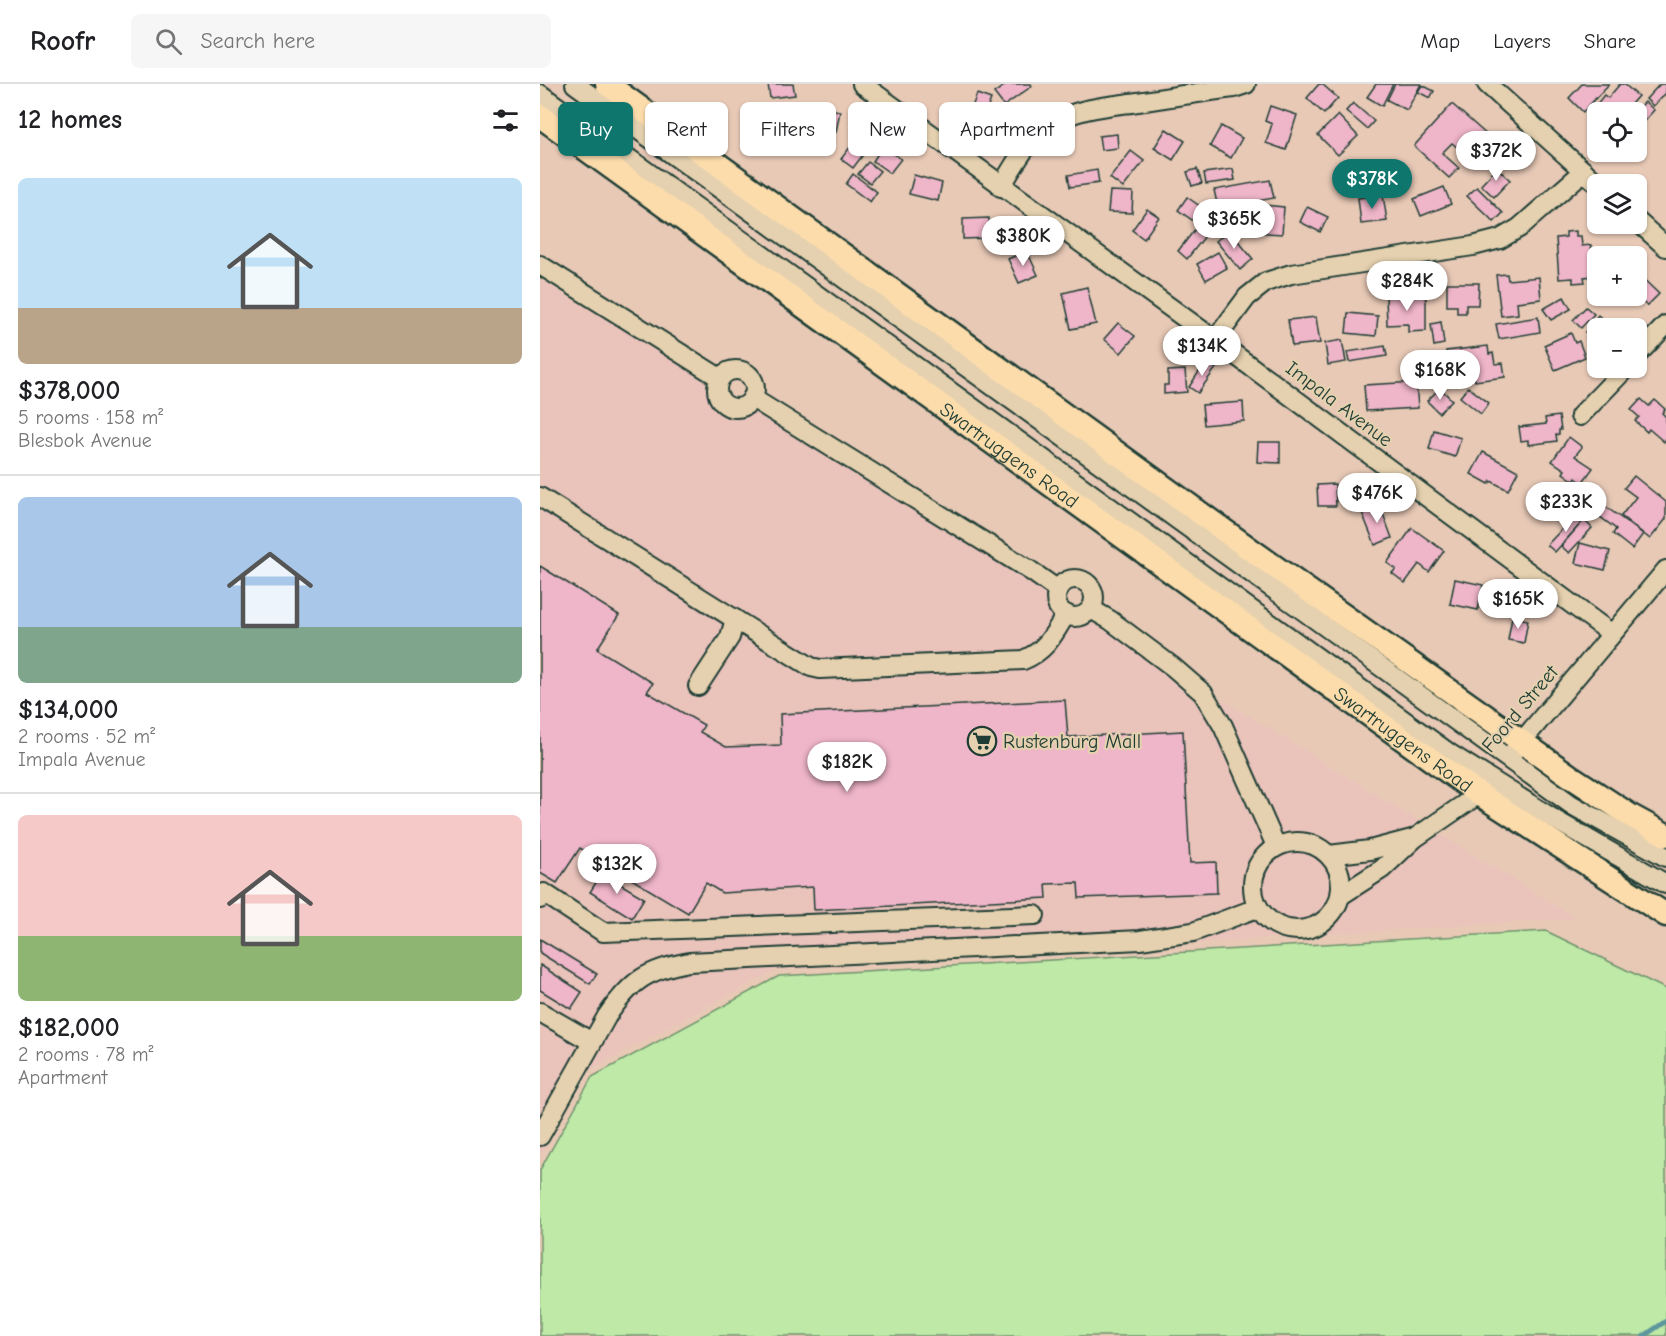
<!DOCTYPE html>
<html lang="en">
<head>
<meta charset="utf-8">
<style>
  body { margin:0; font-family:"Comic Neue",sans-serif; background:#f6f6f6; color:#202124; height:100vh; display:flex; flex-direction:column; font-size:22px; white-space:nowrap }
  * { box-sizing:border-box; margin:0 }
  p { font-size:20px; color:#757577 }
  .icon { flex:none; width:33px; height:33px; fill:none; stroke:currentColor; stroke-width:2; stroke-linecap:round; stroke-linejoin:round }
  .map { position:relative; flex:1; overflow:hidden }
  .side { display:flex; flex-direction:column; background:#fff; width:540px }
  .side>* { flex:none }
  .top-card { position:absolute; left:18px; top:18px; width:570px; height:54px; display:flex; gap:12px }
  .tools { position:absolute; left:1047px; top:18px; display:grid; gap:12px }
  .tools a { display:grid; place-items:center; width:60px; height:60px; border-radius:9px; background:#fff; box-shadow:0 2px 4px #0004; font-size:30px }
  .price { position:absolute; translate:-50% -51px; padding:0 14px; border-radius:21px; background:#fff; color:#222; font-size:20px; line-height:39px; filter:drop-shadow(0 2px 3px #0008) }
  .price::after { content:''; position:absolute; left:50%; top:36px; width:18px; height:14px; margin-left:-9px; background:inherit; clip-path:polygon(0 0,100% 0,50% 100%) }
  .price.selected { background:#0f766e; color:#fff }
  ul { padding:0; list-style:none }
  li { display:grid; align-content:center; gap:12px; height:318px; padding:0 18px }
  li+li { border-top:2px solid #e0e0e0 }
  li span { display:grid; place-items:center; height:186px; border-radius:9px; color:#555 }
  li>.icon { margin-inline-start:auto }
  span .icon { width:108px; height:108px; fill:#fffc; stroke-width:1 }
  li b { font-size:26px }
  h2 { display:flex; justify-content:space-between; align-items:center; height:72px; padding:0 18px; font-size:26px }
  .pill { padding:0 21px; border-radius:9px; background:#fff; box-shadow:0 2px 4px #0004; font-size:21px; line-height:54px }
  .pill.selected { background:#0f766e; color:#fff }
  header { display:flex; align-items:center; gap:36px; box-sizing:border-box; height:84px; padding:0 30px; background:#fff; border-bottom:2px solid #e0e0e0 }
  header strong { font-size:28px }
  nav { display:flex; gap:33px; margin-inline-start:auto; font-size:21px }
  .search { width:420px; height:54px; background:#f6f6f6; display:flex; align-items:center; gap:15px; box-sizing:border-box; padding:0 21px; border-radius:9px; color:#757577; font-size:22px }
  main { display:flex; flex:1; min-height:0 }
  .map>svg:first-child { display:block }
</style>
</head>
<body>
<header>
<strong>Roofr</strong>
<div class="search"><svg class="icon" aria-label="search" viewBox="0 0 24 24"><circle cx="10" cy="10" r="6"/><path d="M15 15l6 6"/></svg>Search here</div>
<nav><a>Map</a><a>Layers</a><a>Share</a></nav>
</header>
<main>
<section class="side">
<h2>12 homes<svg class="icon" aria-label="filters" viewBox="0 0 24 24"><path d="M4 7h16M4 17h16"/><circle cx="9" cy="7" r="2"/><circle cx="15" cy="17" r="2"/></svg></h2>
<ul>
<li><span style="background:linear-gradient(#bfe0f5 70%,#b9a48a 0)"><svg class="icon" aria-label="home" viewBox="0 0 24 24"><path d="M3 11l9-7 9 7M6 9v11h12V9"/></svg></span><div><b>$378,000</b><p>5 rooms · 158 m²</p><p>Blesbok Avenue</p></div></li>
<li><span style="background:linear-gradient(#a9c7e8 70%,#7fa58c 0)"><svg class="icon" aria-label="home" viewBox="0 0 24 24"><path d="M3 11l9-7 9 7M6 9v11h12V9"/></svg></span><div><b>$134,000</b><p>2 rooms · 52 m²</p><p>Impala Avenue</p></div></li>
<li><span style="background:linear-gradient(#f6c9c9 65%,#8fb573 0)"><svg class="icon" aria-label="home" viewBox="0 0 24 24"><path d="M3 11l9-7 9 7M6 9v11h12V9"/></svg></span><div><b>$182,000</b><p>2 rooms · 78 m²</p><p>Apartment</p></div></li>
</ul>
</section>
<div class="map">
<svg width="1126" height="1252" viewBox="0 0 1126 1252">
  <rect width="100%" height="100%" fill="#e8c9b6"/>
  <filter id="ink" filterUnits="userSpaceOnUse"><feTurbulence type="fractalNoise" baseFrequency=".0167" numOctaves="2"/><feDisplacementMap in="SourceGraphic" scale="12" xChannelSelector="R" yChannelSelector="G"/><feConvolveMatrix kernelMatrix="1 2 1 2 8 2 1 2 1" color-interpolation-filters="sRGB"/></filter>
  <g filter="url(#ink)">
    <polygon fill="#eac3bb" points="0,195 1036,834 236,886 49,986 0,1073"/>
    <polygon fill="#bee9a6" stroke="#6e936d" stroke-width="1.5" points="1006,847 1126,905 1126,1252 0,1252 0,1086 52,993 239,892"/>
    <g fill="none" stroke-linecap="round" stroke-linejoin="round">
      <polyline stroke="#5d979e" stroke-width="5" points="1104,1252 1126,1237"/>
    </g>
    <g fill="#efb5c8" stroke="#1f3d34" stroke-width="1.5">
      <polygon points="228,0 253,0 255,11 230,14"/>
      <polygon points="467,0 491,0 492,2 464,22 454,9"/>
      <polygon points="779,0 782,0 798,14 784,30 767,14"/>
      <polygon points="836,0 853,0 842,22 827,13"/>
      <polygon points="855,0 881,0 867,26 847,16"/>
      <polygon points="1042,0 1069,0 1043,28 1029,14"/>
      <polygon points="1080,0 1084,0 1098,12 1084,28 1064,28 1055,22 1064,11 1068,14"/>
      <polygon points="1120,0 1126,0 1126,9 1113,22 1106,15"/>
      <polygon points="882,1 894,7 890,14 878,8"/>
      <polygon points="437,10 451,15 443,36 429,31"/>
      <polygon points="1105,18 1114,26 1096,46 1095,28"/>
      <polygon points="813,19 834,37 827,45 806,27"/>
      <polygon points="912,20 948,52 935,66 924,57 918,64 912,59 902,69 919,84 909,94 874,62"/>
      <polygon points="730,22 757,31 746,66 726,59 732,40 725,37"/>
      <polygon points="278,23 300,27 296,48 275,44"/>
      <polygon points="798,31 818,52 798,71 778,51"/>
      <polygon points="681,42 702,54 691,74 670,62"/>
      <polygon points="626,45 645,57 633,76 614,64"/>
      <polygon points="577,50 578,64 561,66 559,52"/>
      <polygon points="314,58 326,67 313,84 301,75"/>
      <polygon points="961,58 971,67 957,82 947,73"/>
      <polygon points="343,62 361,75 350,89 333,77"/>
      <polygon points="591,67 604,77 583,104 570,94"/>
      <polygon points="328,78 340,87 330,99 318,90"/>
      <polygon points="957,84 970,96 954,113 941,101"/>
      <polygon points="657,85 662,99 652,102 647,88"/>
      <polygon points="693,85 695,96 666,100 664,89"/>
      <polygon points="557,86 559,99 530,103 528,91"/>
      <polygon points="313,90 337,108 330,118 306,100"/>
      <polygon points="374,91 402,99 398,117 369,110"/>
      <polygon points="730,96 734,114 678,124 674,106"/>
      <polygon points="904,103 911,120 881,132 874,115"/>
      <polygon points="937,103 963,129 954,138 927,112"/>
      <polygon points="570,107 593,108 592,129 568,128"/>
      <polygon points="843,111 847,137 821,140 818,114"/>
      <polygon points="647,113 668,128 659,141 638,126"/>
      <polygon points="713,120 744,123 742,150 711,148"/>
      <polygon points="767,123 788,133 780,148 760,138"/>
      <polygon points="607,125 619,133 604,155 592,146"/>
      <polygon points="449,134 450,154 423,155 423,135"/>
      <polygon points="656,144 666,151 647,175 638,167"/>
      <polygon points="689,146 713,175 700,186 676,157"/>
      <polygon points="1036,147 1036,152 1041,152 1042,162 1051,161 1054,192 1044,193 1045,198 1033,199 1033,194 1019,195 1016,154 1026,153 1026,148"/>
      <polygon points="487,167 498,191 479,199 468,175"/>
      <polygon points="678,168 687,184 666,196 657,180"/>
      <polygon points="1096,188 1119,210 1107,222 1096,212"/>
      <polygon points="967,190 968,196 999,193 1001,215 977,218 978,230 961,232 956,191"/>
      <polygon points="907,199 939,199 938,221 926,221 926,229 917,229 917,222 907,222"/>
      <polygon points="547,203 556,240 531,245 523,209"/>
      <polygon points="886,211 886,247 868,248 868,240 847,241 846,212"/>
      <polygon points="1024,213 1031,225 1011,236 1003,225"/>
      <polygon points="1046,223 1054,230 1041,244 1033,236"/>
      <polygon points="808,229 838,232 836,252 806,249"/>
      <polygon points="1058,231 1071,242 1069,244 1058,244 1058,270 1047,260 1050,256 1046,253 1048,250 1045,248"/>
      <polygon points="776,233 780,259 752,262 748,236"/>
      <polygon points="998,233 1000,248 959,255 956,240"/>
      <polygon points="901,238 904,260 894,262 891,240"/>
      <polygon points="578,239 595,252 581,269 564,255"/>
      <polygon points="1031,249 1035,259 1039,257 1045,273 1015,286 1004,261"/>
      <polygon points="802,256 806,278 788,281 785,259"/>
      <polygon points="845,262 847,272 809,278 807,268"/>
      <polygon points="948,262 949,270 953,269 955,280 963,279 965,293 935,297 934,289 910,293 906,267"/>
      <polygon points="666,277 676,284 658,309 649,303"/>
      <polygon points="645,286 647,308 624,310 624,301 628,301 628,287"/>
      <polygon points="876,298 878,324 826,327 824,301"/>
      <polygon points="928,303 949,319 941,330 920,313"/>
      <polygon points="900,304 912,316 899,329 887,317"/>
      <polygon points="1101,315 1109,322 1115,316 1125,325 1122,329 1126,333 1126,355 1124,358 1109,345 1107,348 1095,337 1099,333 1091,326"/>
      <polygon points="703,318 704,337 664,341 662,321"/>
      <polygon points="1019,332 1021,346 1019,346 1019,350 1016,351 1017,357 988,361 988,356 981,357 979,343 1006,340 1005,334"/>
      <polygon points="894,346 921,354 915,373 889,365"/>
      <polygon points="1029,353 1042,363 1035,372 1053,384 1042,399 1036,394 1034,397 1023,389 1025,386 1012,377"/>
      <polygon points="718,358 740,358 740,379 717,378"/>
      <polygon points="943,368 978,387 968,406 951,397 949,400 931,390"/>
      <polygon points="1094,392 1126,418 1126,435 1110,455 1081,432 1096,413 1084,404"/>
      <polygon points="795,400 796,422 778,422 777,401"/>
      <polygon points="995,416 1025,416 1025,435 995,434"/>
      <polygon points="839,419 852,454 835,461 821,426"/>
      <polygon points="1066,423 1103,450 1092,465 1073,450 1076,445 1059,432"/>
      <polygon points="1037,429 1044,436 1015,468 1007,461"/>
      <polygon points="1044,436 1052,444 1029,469 1021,462"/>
      <polygon points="872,444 904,467 889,488 879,480 865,499 852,489 856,485 847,479"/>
      <polygon points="1040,459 1070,467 1065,486 1035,479"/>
      <polygon points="0,482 79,531 57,565 113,599 107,608 164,641 160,648 186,663 241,661 240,630 525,616 528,653 643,647 650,779 676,778 677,809 539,814 538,799 506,800 507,814 274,826 273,803 182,809 166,799 148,829 40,764 17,799 0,789"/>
      <polygon points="915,495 943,501 938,526 910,520"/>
      <polygon points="972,533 988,536 984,559 968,556"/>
      <polygon points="62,789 104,814 92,834 50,808"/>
      <polygon points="0,855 57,890 50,900 0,869"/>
      <polygon points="0,881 42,908 31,925 0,906"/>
    </g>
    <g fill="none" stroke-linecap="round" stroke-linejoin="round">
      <g stroke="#1f3d34" stroke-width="22">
        <g id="minor">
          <polyline points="35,0 1032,721 1126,773"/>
          <polyline points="322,0 675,256 1072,550"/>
          <polyline points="947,0 1058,100"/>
          <polyline points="0,10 909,669 1017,737 1126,800"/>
          <path d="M461,103c13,-22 27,-48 48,-62 26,-17 60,-19 89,-23 32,-5 64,-10 96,-14l12,-4"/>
          <polyline points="1096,136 1126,163"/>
          <polyline points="0,181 180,294"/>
          <polyline points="675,256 707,213 726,198 751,190 933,162 960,155 979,144 1044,87"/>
          <polyline points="1096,272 1126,241"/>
          <circle cx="196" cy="305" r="19"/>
          <polyline points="212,314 491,487 518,506"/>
          <polyline points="1040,332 1086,284"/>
          <path d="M0,413l271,170 9,2 203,-9c23,-9 31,-26 43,-46"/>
          <circle cx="535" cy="514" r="19"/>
          <polyline points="551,525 570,536 633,583 663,609 683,642 736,762"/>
          <polyline points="158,602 190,553 195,535"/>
          <polyline points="973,668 1126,486"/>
          <circle cx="757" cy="802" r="44"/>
          <polyline points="789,771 830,766 872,755"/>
          <polyline points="800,812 842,785 875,754 939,710 947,701"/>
          <polyline points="0,815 4,809 63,848 495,831"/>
          <polyline points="0,928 52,958"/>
          <path d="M0,1052l67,-120c24,-35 39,-46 82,-54l451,-22 53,-8 64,-24"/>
        </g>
      </g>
      <g stroke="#1f3d34" stroke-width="27">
        <g id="major">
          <polyline points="67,0 711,466 1030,692 1091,732 1126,751"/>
          <path id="s1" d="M0,32l939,678 187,121"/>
        </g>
      </g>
      <use href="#minor" stroke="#e5d1af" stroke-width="18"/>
      <use href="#major" stroke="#fddcac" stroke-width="22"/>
    </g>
  </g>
  <defs>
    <g id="supermarket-ring" transform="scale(1.5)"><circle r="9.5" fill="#e5d1af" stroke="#1f3d34" stroke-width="1.5"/><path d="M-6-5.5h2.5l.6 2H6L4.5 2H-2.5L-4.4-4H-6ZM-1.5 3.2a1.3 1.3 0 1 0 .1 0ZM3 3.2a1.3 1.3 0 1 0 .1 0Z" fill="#1f3d34"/></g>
  </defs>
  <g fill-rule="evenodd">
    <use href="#supermarket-ring" x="442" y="657"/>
  </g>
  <g text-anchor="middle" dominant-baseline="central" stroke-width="4.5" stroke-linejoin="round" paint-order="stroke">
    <g font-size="20" fill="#1f3d34" stroke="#e5d1af">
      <text transform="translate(799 320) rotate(37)">Impala Avenue</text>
      <text stroke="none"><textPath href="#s1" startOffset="579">Swartruggens Road</textPath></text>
      <text transform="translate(980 625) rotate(-50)">Foord Street</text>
      <text stroke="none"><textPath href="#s1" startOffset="1065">Swartruggens Road</textPath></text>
    </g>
    <g font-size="20" fill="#1f3d34" stroke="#e5d1af" text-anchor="start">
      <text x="463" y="657">Rustenburg Mall</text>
    </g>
  </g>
</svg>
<div class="tools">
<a><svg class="icon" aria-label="locate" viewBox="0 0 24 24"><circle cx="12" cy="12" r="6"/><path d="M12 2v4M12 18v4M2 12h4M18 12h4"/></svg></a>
<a><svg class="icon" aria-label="layers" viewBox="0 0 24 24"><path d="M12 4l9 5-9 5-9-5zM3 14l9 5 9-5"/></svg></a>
<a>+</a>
<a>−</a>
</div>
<b class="price" style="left:956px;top:98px">$372K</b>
<b class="price selected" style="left:832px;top:126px">$378K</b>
<b class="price" style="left:694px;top:166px">$365K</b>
<b class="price" style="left:483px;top:183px">$380K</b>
<b class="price" style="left:867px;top:228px">$284K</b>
<b class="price" style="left:662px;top:293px">$134K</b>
<b class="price" style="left:900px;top:317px">$168K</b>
<b class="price" style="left:837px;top:440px">$476K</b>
<b class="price" style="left:1026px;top:449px">$233K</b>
<b class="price" style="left:978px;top:546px">$165K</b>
<b class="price" style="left:307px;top:709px">$182K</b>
<b class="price" style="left:77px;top:811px">$132K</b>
<div class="top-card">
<a class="pill selected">Buy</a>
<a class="pill">Rent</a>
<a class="pill">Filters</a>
<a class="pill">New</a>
<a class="pill">Apartment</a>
</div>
</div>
</main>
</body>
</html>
